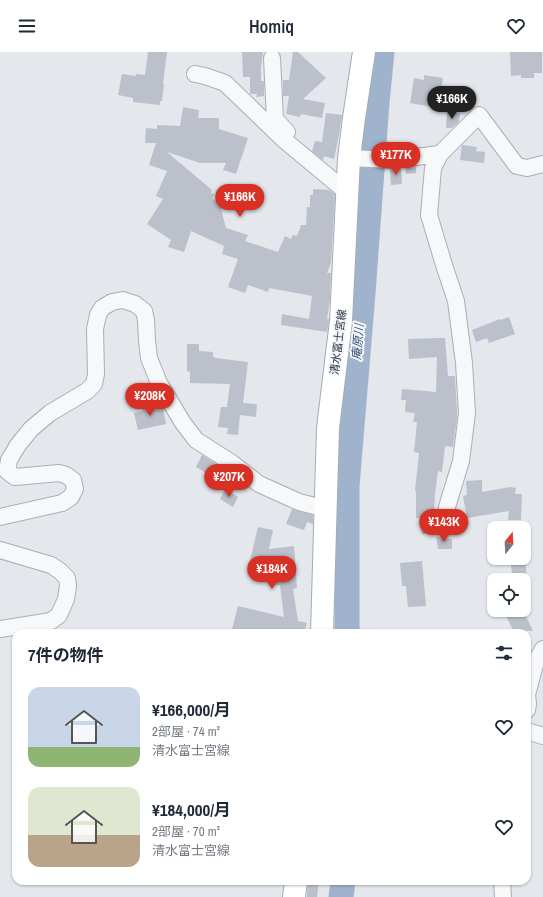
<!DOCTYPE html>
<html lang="ja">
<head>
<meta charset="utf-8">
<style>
  body { margin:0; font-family:"Archivo Narrow","Noto Sans JP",sans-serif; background:#f6f6f7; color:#1f2937; height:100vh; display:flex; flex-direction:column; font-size:15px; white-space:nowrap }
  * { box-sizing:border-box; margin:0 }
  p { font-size:13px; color:#747a83 }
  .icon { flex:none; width:22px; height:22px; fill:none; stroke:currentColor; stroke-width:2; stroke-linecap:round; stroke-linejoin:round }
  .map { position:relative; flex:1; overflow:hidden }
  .drawer { position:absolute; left:12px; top:577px; width:519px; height:256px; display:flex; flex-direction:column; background:#fff; border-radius:12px; box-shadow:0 1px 3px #0004 }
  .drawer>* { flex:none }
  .needle { width:26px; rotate:18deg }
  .tools { position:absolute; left:487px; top:469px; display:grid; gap:8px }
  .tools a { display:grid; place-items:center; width:44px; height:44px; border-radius:8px; background:#fff; box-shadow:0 1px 3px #0004; font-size:20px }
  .price { position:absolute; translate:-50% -34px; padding:0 9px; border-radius:14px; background:#d93025; color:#fff; font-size:13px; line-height:26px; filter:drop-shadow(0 1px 2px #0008) }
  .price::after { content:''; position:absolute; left:50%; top:24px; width:12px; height:9px; margin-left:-6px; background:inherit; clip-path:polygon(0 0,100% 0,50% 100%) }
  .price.current { background:#222; color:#fff }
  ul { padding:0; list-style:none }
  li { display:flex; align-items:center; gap:12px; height:100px; padding:0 16px }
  li span { display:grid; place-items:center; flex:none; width:112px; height:80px; border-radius:12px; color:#555 }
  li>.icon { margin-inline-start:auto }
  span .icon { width:48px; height:48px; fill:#fffc; stroke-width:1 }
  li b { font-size:17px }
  h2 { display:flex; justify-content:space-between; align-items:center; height:48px; padding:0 16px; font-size:17px }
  header { display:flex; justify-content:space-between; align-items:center; height:52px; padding:0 16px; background:#fff; font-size:18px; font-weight:600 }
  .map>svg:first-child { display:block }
</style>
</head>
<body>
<header><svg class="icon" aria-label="menu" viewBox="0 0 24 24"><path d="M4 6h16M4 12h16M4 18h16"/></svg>Homiq<svg class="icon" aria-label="heart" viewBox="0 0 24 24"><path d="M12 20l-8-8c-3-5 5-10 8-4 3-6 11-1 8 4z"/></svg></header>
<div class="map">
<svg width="543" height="845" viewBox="0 0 543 845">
  <rect width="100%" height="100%" fill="#e4e7ec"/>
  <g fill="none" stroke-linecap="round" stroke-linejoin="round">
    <g stroke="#9fb4cc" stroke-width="25">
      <polyline points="348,581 347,575 347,434 363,241 377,50 382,0"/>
      <polyline points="341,845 343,829"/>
    </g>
  </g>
  <g fill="#bbc0ca">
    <polygon points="148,0 167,0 163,32 164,32 162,49 160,49 160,53 133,50 133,46 118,43 122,22 136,24 136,22 145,23"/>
    <polygon points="242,0 263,0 261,15 261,29 264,29 264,44 256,45 257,42 250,42 250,25 243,25"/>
    <polygon points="293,0 298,0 326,26 303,47 325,51 322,66 301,62 300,65 286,62 289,44 283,44 283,28 289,28"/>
    <polygon points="510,0 542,0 542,21 534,21 534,26 521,26 521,23 511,24"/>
    <polygon points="424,23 443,26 438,56 410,51 414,26 424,28"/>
    <polygon points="183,55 199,58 198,66 219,66 219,77 248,86 236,122 223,118 226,111 200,111 167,100 212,138 211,141 214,142 212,147 219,149 226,176 248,183 245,189 278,200 285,184 291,187 293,183 297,184 301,173 306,173 307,155 310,155 310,143 313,143 313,137 329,138 335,142 331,211 327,221 331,221 330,247 327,267 329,267 327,280 281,273 282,262 309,267 312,244 269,236 268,240 248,233 245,241 228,235 238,207 222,202 224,194 191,179 184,200 168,195 171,188 147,172 163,147 156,144 167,119 149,113 156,91 145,91 146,76 157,77 157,73 180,74"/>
    <polygon points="447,60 460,61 459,70 452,76 446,76"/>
    <polygon points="326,61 342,63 339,83 334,107 324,104 323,108 312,99 315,89 322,90"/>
    <polygon points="462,93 477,95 476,99 485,100 484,111 460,108"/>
    <polygon points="416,115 416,121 406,122 405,116"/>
    <polygon points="401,116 402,132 391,133 390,117"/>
    <polygon points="509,265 515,282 489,291 487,286 476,290 472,278 500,267 500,268"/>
    <polygon points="437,286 445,286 448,324 455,324 457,358 457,366 453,395 445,394 442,420 438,419 435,442 433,481 422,482 421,466 416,466 416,439 415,439 419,401 414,400 417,370 413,370 415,361 405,360 406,348 401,348 402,337 436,340 437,305 409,307 408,287"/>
    <polygon points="187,292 199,292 199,299 213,300 213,305 215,305 215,306 248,310 243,351 257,352 256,365 240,363 238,383 227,382 228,376 218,375 221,355 227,355 230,332 190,331 190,320 187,319"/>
    <polygon points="160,352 163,357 166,372 138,378 134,361 143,359 142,355"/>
    <polygon points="202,403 215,411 208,422 196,415"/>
    <polygon points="482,428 482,440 510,435 516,436 515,442 522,442 521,468 508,468 509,459 467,466 463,444 467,443 466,429"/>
    <polygon points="225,437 238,445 233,455 220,447"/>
    <polygon points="292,457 313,463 313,472 307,470 304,478 286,472"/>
    <polygon points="258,475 273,478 269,497 294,494 297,536 293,537 298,569 307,571 304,581 231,581 238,554 284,565 280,533 271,534 270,529 268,530 267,518 249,513"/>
    <polygon points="436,485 452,487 452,497 438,497"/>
    <polygon points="510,506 525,506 527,528 513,528"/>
    <polygon points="422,509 426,554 408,555 406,534 402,534 400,511"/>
    <polygon points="503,558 523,558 533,579 513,578"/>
    <polygon points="308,829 319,829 317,845 307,845"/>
  </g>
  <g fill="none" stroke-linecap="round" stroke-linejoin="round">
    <g stroke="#a9aeb7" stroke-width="18">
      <g id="street">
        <polyline points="272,6 275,67 287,80"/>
        <polyline points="195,22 205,24 225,31 283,87 348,141"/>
        <polyline points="349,106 391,108 440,102"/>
        <polyline points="0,465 62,451 71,445 75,437 73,428 66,423 59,421 15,425 7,419 9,408 18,393 31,377 50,361 87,339 94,332 96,322 95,277 98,263 102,256 112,250 123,248 135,252 144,259 146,268 147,289 149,306 159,331 183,371 196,388 232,411 259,432 299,450 326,457"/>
        <polyline points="448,470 447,455 461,409 467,361 464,311 456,249 444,213 429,163 433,116 440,102 479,63 517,114 527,116 543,112"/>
        <polyline points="0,498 51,513 60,519 67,526 68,534 66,547 59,563 51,569 0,577"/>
        <polyline points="527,658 528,652 527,643 536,609 543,597"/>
        <polyline points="527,679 543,684"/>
        <polyline points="502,829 503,845"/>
      </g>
    </g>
    <g stroke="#a3abb8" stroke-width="24">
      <g id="primary">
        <polyline points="322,581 328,376 341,269 349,106 354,66 364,0"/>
        <polyline points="294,845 296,829"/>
      </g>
    </g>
    <use href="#street" stroke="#f7f8fa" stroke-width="16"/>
    <use href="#primary" stroke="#fff" stroke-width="22"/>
  </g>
  <g text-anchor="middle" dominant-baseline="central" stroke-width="4" stroke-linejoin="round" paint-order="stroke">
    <g font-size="11" fill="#2b3445" stroke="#f4f6f9">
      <text transform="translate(338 290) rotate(-83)">清水富士宮線</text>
    </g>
    <g font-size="12" font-style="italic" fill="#34527a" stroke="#f4f6f9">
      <text transform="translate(358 290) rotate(-85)">庵原川</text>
    </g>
  </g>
</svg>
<div class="tools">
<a><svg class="needle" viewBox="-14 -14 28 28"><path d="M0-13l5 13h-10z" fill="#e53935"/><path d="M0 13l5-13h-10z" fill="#747a83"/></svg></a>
<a><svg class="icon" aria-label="locate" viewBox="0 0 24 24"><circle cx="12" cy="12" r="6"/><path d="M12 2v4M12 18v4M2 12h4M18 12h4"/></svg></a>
</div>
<b class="price current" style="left:452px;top:68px">¥166K</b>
<b class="price" style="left:396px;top:124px">¥177K</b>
<b class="price" style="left:240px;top:166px">¥166K</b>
<b class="price" style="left:150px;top:365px">¥208K</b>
<b class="price" style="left:229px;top:446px">¥207K</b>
<b class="price" style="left:444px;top:491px">¥143K</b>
<b class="price" style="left:272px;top:538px">¥184K</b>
<section class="drawer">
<h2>7件の物件<svg class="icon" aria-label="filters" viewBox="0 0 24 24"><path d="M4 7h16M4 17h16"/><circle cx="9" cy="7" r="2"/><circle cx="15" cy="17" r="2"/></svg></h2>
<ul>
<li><span style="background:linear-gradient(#c9d6e8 75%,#8fb573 0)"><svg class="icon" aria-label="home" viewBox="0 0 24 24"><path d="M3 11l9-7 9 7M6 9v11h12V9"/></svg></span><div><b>¥166,000/月</b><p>2部屋 · 74 m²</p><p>清水富士宮線</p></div><svg class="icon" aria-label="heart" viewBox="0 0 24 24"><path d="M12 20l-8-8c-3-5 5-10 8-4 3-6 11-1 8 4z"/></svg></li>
<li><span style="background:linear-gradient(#dfe7d0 60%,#b9a48a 0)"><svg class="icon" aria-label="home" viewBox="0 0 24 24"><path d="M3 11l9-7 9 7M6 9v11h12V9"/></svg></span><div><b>¥184,000/月</b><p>2部屋 · 70 m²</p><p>清水富士宮線</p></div><svg class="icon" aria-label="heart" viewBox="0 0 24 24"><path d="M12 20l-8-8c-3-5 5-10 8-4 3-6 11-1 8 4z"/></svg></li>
</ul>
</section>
</div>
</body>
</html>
